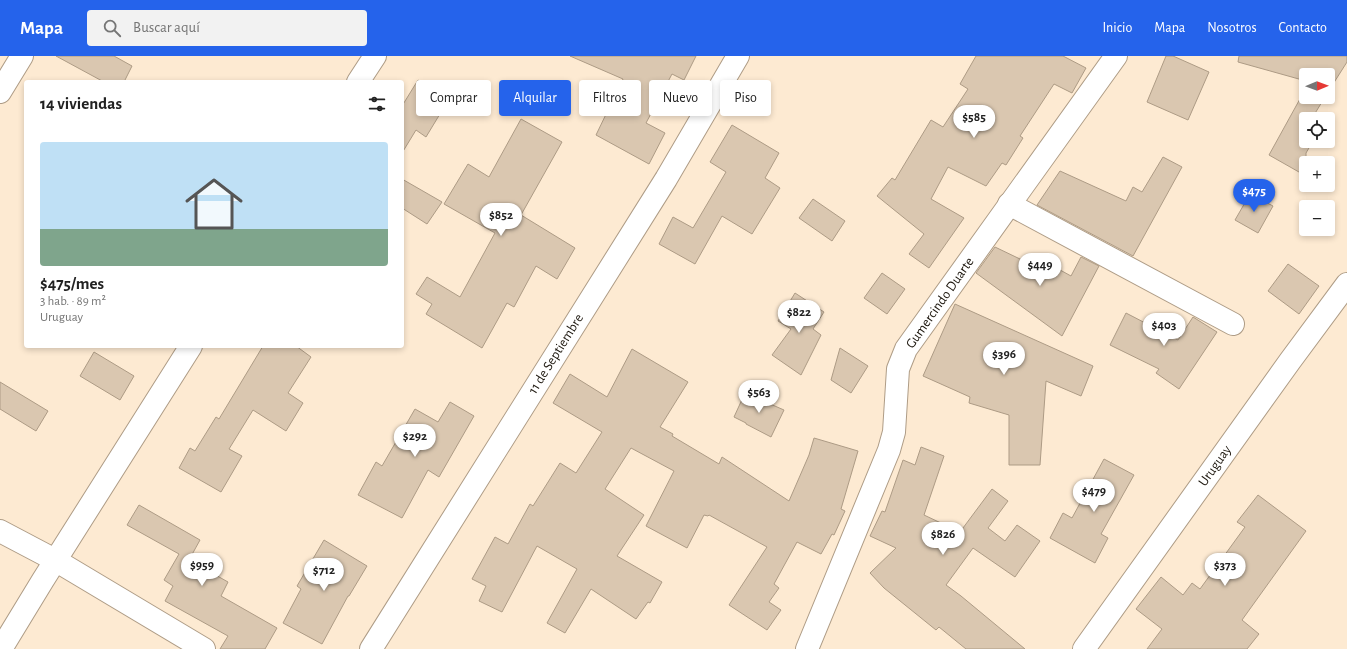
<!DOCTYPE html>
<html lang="es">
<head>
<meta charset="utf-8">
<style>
  body { margin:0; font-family:"Alegreya Sans",sans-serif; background:#f2f2f2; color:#222; height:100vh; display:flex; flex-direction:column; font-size:15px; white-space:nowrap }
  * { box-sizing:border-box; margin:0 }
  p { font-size:13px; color:#767676 }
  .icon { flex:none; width:22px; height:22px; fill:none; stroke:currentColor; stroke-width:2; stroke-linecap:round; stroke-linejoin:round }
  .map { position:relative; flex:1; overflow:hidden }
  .side { position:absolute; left:24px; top:24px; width:380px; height:268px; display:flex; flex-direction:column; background:#fff; border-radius:4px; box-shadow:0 2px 6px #0003 }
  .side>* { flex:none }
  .guide { position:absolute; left:416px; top:24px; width:380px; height:36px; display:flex; gap:8px }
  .needle { width:26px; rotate:89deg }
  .fabs { position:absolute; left:1299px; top:12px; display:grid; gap:8px }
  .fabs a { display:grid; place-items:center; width:36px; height:36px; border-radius:4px; background:#fff; box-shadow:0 2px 6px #0003; font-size:20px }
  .price { position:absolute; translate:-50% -34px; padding:0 9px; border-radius:14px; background:#fff; color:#222; font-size:13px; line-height:26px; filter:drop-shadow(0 1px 2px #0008) }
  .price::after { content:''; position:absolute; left:50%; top:24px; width:12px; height:9px; margin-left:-6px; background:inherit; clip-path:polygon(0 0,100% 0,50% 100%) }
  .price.selected { background:#2563eb; color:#fff }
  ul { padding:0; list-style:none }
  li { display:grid; align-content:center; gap:8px; height:212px; padding:0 16px }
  li span { display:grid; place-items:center; height:124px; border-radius:4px; color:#555 }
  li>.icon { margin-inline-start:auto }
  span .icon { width:72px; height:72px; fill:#fffc; stroke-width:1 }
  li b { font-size:17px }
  h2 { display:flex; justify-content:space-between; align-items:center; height:48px; padding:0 16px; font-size:17px }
  .pill { padding:0 14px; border-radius:4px; background:#fff; box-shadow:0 2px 6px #0003; font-size:14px; line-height:36px }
  .pill.selected { background:#2563eb; color:#fff }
  header { display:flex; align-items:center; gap:24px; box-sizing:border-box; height:56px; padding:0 20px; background:#2563eb; color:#fff }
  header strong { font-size:19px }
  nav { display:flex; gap:22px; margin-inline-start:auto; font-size:14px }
  .search { width:280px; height:36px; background:#f2f2f2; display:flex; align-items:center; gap:10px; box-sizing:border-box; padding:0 14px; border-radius:4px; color:#767676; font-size:15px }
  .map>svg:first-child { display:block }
</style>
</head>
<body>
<header>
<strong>Mapa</strong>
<div class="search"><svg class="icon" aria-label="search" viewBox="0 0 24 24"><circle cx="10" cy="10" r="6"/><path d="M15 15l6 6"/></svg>Buscar aquí</div>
<nav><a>Inicio</a><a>Mapa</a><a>Nosotros</a><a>Contacto</a></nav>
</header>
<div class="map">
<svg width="1347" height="593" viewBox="0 0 1347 593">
  <rect width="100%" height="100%" fill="#fdead2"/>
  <g fill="#dac7b0" stroke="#ad9b85">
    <polygon points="56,0 114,0 132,10 124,26 104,26"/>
    <polygon points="570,0 696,0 684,24 672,18 646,67 665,77 649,108 596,79 623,23"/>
    <polygon points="976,0 1063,0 1086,12 1072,37 1054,28 1020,80 1023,82 1006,109 1002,107 986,130 948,111 931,143 964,162 929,212 909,198 924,178 877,140 892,122 895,124 931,64 943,71 968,33 960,28"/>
    <polygon points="1166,0 1173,0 1209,16 1188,64 1147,46"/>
    <polygon points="1239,0 1347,0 1347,6 1328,36 1328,19 1306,19 1306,25 1238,6"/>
    <polygon points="418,24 449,43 426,81 416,74 402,97 402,50"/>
    <polygon points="1306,32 1306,41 1325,41 1314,59 1321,63 1306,63 1306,85 1313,85 1306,97 1306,120 1269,99"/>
    <polygon points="521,63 562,86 521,159 575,192 557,223 536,210 514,251 507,247 482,292 426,258 432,248 416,238 427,221 460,241 495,177 444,148 468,108 489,121"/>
    <polygon points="732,69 779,97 765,122 780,132 752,178 722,160 695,208 659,188 673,161 693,172 726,116 710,106"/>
    <polygon points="1163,101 1182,111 1133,200 1037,149 1060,115 1126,145 1133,131 1142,136"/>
    <polygon points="402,123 442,146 427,168 402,152"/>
    <polygon points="1250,138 1273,150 1258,177 1235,164"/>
    <polygon points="813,143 845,165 832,185 799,162"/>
    <polygon points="995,191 1047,216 1051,209 1071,220 1081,201 1099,210 1062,280 976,217"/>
    <polygon points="1288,208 1319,230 1299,258 1268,235"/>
    <polygon points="882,217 905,233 887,258 864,242"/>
    <polygon points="795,237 824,256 813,273 821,279 801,319 772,299 791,273 778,265"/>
    <polygon points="955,248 1093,310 1081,340 1046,325 1040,409 1009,409 1009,359 969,347 970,341 923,320"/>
    <polygon points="1126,257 1178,284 1193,261 1217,276 1179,333 1156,317 1159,313 1110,289"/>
    <polygon points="263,290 296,290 311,301 288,337 303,347 286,375 253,354 229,393 242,400 221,436 179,412 190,392 195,395 216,361 219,363"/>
    <polygon points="840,292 868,310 851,337 831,324"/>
    <polygon points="632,293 688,326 660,371 673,378 672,380 719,408 722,401 789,445 809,399 814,382 858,395 841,453 845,455 834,479 832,478 821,498 797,486 774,528 779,532 769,546 781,554 767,574 729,549 767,491 709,459 708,460 704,459 687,492 646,470 674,415 631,392 605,433 644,459 617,500 662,526 650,547 648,546 636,563 591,533 565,577 547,567 577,513 537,490 502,556 479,545 486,530 472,523 495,481 508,488 530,448 533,450 560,407 576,417 602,376 553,347 570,318 607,341"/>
    <polygon points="94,296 134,320 120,344 80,320"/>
    <polygon points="0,326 48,355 36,375 0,353"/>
    <polygon points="745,337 784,354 771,381 746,368 746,367 734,361"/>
    <polygon points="450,346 474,360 439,421 428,414 402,462 358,439 376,406 382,410 415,353 438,366"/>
    <polygon points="921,391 944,400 924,459 960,476 992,433 1008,445 988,472 1005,485 1017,469 1040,485 1015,521 973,492 946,529 961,540 1025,593 966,593 939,571 936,574 884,532 870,517 896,492 870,480 882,455 885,456 903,404 915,409"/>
    <polygon points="1104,403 1134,419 1101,478 1108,482 1095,507 1050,482 1063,457 1072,462"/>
    <polygon points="1258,439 1306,475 1242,564 1259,578 1247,593 1147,593 1162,573 1136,553 1161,521 1183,539 1192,527 1200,533 1245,471 1237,466"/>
    <polygon points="139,449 200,484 189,504 228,526 221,540 277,572 265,593 220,593 228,580 165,545 173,530 164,524 179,498 127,469"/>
    <polygon points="324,484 367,510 349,540 348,540 322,588 283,567 301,533 297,530"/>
  </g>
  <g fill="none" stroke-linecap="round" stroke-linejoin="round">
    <g stroke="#ae9c86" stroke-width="24">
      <g id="street">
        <polyline points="358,26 375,0"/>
        <polyline points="0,36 22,0"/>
        <polyline points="1009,148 1233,268"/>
        <polyline points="0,475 55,504 204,593"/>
        <polyline points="1,593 43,524 191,290"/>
        <polyline points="807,593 889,394 894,376 898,313 906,293 1116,0"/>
        <polyline points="1084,593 1290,305 1347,228"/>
      </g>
    </g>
    <g stroke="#ae9c86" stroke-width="24">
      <polyline id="secondary" points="371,593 666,123 738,0"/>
    </g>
    <use href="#street" stroke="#fff" stroke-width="22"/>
    <use href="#secondary" stroke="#fff" stroke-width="22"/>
  </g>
  <g text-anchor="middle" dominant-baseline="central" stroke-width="3.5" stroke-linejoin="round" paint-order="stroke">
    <g font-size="14" fill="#1c160d" stroke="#fff">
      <text transform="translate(940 247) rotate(-55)">Gumercindo Duarte</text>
      <text transform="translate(556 298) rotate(-58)">11 de Septiembre</text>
      <text transform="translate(1215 410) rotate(-55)">Uruguay</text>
    </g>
  </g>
</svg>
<div class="fabs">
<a><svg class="needle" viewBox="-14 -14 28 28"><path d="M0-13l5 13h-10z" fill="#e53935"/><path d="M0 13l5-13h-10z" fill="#767676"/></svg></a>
<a><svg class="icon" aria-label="locate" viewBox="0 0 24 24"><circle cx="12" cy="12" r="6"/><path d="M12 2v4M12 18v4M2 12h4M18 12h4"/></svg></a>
<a>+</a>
<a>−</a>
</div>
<b class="price" style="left:974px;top:83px">$585</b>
<b class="price selected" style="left:1254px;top:157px">$475</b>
<b class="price" style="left:501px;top:181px">$852</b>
<b class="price" style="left:1040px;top:231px">$449</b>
<b class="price" style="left:799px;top:278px">$822</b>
<b class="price" style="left:1164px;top:291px">$403</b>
<b class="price" style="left:1004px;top:320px">$396</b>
<b class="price" style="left:759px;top:358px">$563</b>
<b class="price" style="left:415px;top:402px">$292</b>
<b class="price" style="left:1094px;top:457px">$479</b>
<b class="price" style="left:943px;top:500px">$826</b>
<b class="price" style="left:202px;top:531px">$959</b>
<b class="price" style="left:1225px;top:531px">$373</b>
<b class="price" style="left:324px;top:536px">$712</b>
<div class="guide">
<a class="pill">Comprar</a>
<a class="pill selected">Alquilar</a>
<a class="pill">Filtros</a>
<a class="pill">Nuevo</a>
<a class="pill">Piso</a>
</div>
<section class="side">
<h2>14 viviendas<svg class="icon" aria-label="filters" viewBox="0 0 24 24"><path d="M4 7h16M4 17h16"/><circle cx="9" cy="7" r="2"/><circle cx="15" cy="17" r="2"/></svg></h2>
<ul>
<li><span style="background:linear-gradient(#bfe0f5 70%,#7fa58c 0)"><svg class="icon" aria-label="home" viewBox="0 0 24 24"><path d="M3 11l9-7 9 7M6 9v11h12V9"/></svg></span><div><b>$475/mes</b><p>3 hab. · 89 m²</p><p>Uruguay</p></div></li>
</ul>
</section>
</div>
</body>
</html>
